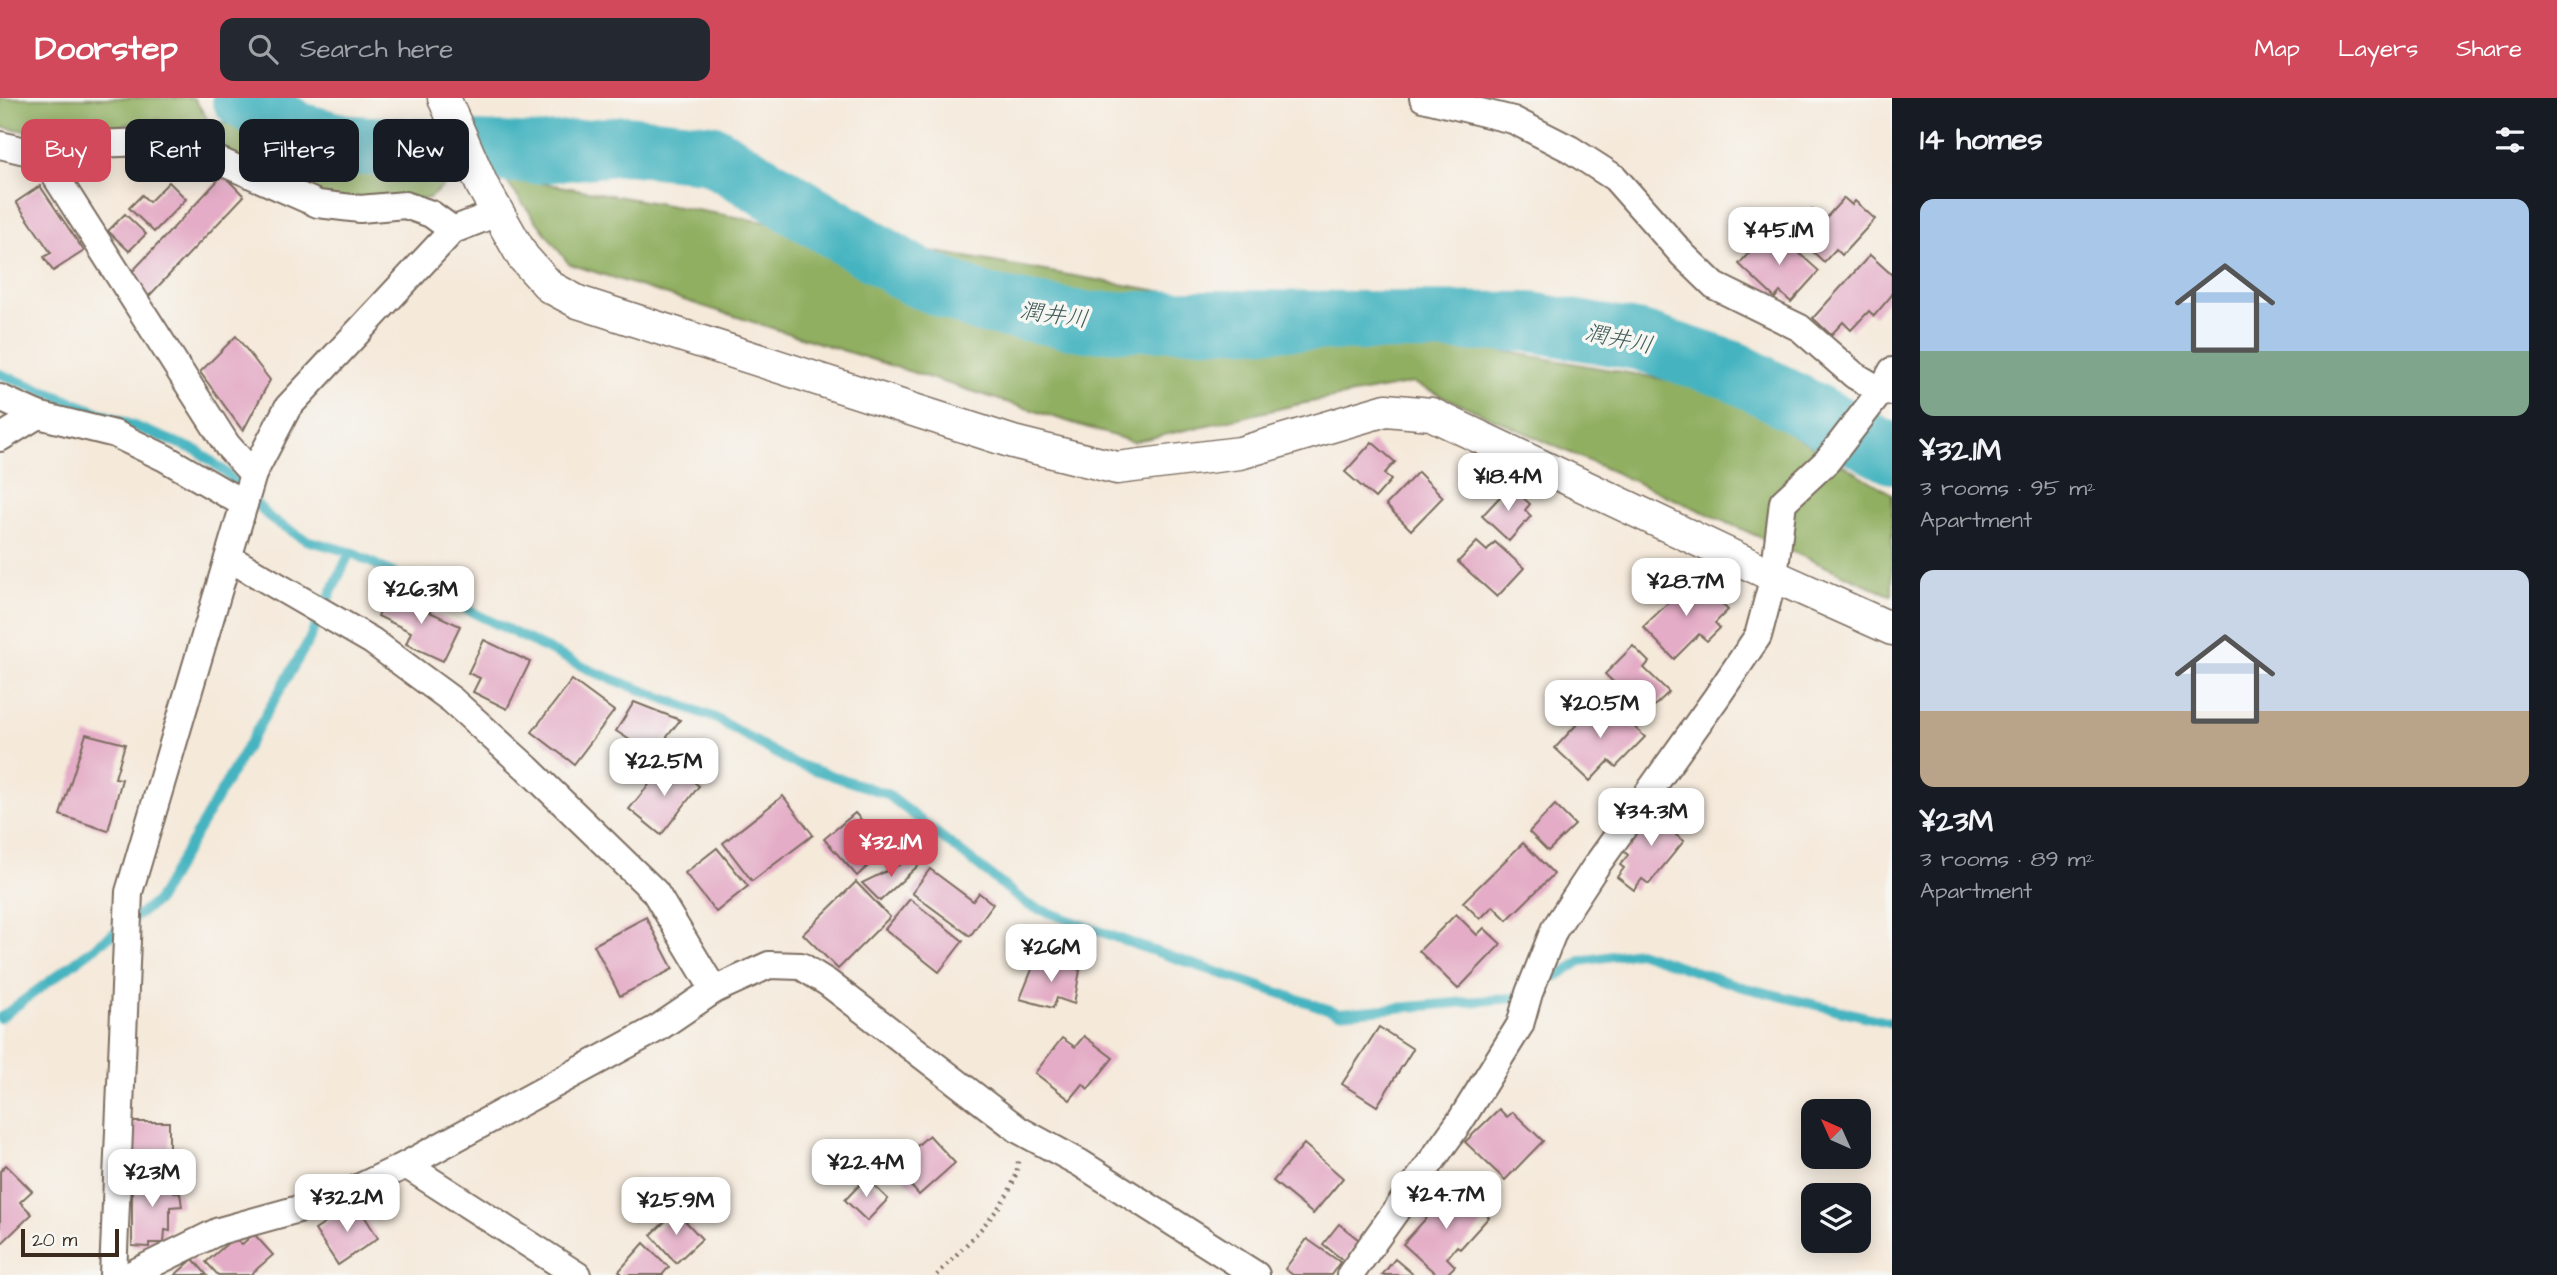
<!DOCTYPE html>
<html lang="en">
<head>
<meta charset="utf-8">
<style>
  body { margin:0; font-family:"Architects Daughter","Klee One",sans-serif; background:#242831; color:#f1f3f6; height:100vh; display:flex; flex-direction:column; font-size:26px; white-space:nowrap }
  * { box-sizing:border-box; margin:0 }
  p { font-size:23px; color:#9ea1a6 }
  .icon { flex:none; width:38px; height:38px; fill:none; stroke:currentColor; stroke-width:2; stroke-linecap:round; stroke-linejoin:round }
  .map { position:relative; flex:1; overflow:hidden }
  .side { display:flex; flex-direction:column; background:#171b24; width:665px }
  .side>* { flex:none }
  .hud { position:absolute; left:21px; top:21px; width:665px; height:63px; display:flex; gap:14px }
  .needle { width:46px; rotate:315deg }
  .buttons { position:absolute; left:1801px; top:1001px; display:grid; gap:14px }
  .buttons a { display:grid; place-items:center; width:70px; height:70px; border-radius:14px; background:#171b24; box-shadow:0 4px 18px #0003; font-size:35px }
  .scale { position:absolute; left:21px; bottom:18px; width:98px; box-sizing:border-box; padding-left:7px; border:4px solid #3b2a1e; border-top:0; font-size:19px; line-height:24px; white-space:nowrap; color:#3b2a1e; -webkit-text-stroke:5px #f6f6f2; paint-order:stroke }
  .price { position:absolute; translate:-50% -60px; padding:0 16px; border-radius:14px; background:#fff; color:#222; font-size:23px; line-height:46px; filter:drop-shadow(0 2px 4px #0008) }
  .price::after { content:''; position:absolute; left:50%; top:42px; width:21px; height:16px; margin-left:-10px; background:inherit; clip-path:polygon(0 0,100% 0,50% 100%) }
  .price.selected { background:#d1495b; color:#fff }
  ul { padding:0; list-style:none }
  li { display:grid; align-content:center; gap:14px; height:371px; padding:0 28px }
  li span { display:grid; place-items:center; height:217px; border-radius:14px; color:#555 }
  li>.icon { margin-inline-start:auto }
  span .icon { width:126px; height:126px; fill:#fffc; stroke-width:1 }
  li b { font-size:30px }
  h2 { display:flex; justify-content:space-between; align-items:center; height:84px; padding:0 28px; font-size:30px }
  .tag { padding:0 24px; border-radius:14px; background:#171b24; box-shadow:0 4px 18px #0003; font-size:24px; line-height:63px }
  .tag.selected { background:#d1495b; color:#fff }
  header { display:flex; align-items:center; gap:42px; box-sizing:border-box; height:98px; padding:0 35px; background:#d1495b; color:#fff }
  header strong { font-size:33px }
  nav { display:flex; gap:38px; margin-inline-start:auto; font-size:24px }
  .search { width:490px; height:63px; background:#242831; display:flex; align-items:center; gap:18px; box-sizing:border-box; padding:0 24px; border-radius:14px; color:#9ea1a6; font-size:26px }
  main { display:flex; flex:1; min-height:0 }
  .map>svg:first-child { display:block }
</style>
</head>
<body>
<header>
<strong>Doorstep</strong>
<div class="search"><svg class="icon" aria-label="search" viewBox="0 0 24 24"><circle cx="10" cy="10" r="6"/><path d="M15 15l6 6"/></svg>Search here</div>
<nav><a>Map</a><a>Layers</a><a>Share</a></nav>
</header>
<main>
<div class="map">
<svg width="1892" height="1177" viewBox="0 0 1892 1177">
  <rect width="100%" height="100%" fill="#f6f6f2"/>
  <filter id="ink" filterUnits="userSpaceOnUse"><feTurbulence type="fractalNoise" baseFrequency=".0143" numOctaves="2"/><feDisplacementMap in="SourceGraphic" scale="14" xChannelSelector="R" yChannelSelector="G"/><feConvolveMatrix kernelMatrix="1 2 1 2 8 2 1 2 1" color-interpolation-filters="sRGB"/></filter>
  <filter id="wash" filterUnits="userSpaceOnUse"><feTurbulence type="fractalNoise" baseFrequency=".00686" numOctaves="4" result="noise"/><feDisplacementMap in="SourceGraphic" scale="28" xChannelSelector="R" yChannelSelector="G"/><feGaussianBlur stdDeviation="1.57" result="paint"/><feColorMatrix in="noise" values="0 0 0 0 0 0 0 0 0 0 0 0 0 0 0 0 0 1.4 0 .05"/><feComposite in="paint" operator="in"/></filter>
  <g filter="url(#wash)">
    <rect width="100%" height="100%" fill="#f5e9da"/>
    <g fill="#90af61" stroke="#666c40" stroke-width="2">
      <polygon points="0,0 194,0 208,22 463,72 429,100 374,110 262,83 158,21 60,38 0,29"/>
      <polygon points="502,78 1714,290 1892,396 1892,498 1413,285 1300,306 1133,344 569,166"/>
    </g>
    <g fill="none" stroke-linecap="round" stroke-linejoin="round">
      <g stroke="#45b4c0" stroke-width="10">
        <polyline points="0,276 198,353 224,373 271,421 306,442 350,454 594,574 715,620 791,664 887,696 1028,807 1145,850 1339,915 1514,900 1522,895"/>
        <polyline points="1537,884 1559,877 1581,863 1638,854 1742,889 1892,925"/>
        <polyline points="0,920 157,803 308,544 350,454"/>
      </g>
      <polyline stroke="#45b4c0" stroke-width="60" points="242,0 298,34 349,47 537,56 626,47 711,56 914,178 985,206 1086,224 1199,222 1531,224 1641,243 1734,273 1892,356"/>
    </g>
    <g id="blocks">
      <g fill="#e4acc6">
        <polygon points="223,77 244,98 148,199 128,178"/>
        <polygon points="169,84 186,101 154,134 129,110 142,97 149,104"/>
        <polygon points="40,88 84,153 53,173 44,159 51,155 16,104"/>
        <polygon points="1844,100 1852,107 1855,103 1875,121 1842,157 1836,151 1824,164 1791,133 1812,112 1823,123"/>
        <polygon points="125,116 146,136 129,153 108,133"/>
        <polygon points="1771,130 1819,173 1791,204 1780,194 1775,200 1739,166"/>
        <polygon points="1870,157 1892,177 1892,197 1874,218 1869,213 1851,232 1843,224 1831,237 1813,220"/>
        <polygon points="236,238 270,282 243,333 200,274"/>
        <polygon points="1372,344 1395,364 1384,376 1391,382 1375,400 1345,374"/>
        <polygon points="1418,374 1443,399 1411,432 1386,407"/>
        <polygon points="1510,388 1530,406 1525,412 1531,418 1509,443 1482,418"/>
        <polygon points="1477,444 1487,453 1495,444 1524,470 1497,499 1458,464"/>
        <polygon points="1695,479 1728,512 1715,525 1720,530 1707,543 1699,536 1674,561 1643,529"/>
        <polygon points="389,495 460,528 443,563 406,546 411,534 378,518"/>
        <polygon points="484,542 530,564 507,611 473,594 480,580 468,575"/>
        <polygon points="1633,548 1649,564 1644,570 1669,594 1646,616 1605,576"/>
        <polygon points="572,582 614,613 574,666 532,634"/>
        <polygon points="1602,599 1645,639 1616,669 1609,663 1590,683 1555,650"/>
        <polygon points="634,604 680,622 653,657 616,633"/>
        <polygon points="86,636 125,646 115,680 122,681 108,733 60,717"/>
        <polygon points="668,663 699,688 661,737 629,711"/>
        <polygon points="783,698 813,737 752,783 723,745"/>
        <polygon points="1555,707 1575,727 1548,753 1529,734"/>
        <polygon points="1657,707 1684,727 1676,737 1684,743 1649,786 1642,781 1634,792 1617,779 1624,770 1620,767 1628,757 1622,752"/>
        <polygon points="855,715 887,750 857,778 824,741"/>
        <polygon points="1523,745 1554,776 1507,822 1493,808 1480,821 1463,804"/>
        <polygon points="717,750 748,788 716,814 685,775"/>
        <polygon points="915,759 922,764 880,803 862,785"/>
        <polygon points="930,771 973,803 979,795 993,806 970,838 912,795"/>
        <polygon points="856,784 890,819 838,871 803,836"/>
        <polygon points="910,801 963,843 939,874 885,831"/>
        <polygon points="1456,816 1477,837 1484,830 1501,846 1458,891 1419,853"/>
        <polygon points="646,819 673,871 620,898 594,847"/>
        <polygon points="1037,859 1080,872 1074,906 1057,900 1053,910 1020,901"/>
        <polygon points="1379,929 1413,951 1377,1008 1342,986"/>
        <polygon points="1084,938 1113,960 1088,991 1083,986 1070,1002 1035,975 1062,940 1075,949"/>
        <polygon points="1499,1011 1507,1019 1513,1014 1543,1043 1505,1082 1465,1044"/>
        <polygon points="131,1024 169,1024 169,1069 132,1069"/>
        <polygon points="929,1037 955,1065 919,1097 894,1069"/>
        <polygon points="1304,1046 1343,1080 1313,1116 1273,1083"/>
        <polygon points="6,1067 32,1093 20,1104 32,1116 0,1147 0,1073"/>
        <polygon points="171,1078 174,1094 180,1095 182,1108 170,1109 170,1133 165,1132 164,1145 149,1145 149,1149 132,1148 132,1079"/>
        <polygon points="866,1080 888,1101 867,1123 845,1102"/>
        <polygon points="1455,1088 1489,1119 1460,1151 1457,1148 1447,1160 1455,1168 1446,1177 1437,1177 1403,1146"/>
        <polygon points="356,1105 378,1140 338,1167 315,1132"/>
        <polygon points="676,1113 702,1141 676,1165 651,1137"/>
        <polygon points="1339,1126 1359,1142 1344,1163 1323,1146"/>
        <polygon points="254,1136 273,1157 250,1177 218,1177 206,1164 235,1139 241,1147"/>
        <polygon points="1307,1141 1340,1164 1331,1177 1293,1177 1285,1171"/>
        <polygon points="644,1145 669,1169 662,1177 623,1177 619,1173"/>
        <polygon points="193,1161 207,1177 175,1177"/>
        <polygon points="1395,1161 1414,1177 1382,1177"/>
      </g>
    </g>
  </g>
  <g filter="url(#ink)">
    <use href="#blocks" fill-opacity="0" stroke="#7c6d60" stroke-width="2"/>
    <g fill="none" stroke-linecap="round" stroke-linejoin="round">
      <g stroke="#7c6d60" stroke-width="30">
        <g id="minor">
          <polyline points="1423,0 1513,22 1570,51 1615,80 1683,157 1715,188 1800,230 1854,277 1881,293 1892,294"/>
          <polyline points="0,47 42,57 66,47 148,44 201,55 318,106 360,111 405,107 431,116 453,132"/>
          <polyline points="42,57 227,347 253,376"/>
          <polyline points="0,300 38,317 115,336 165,360 244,406"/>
          <polyline points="0,340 38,317"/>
          <polyline points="229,460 372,543 452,602 527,670 655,794 714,892"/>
          <polyline points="406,1067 577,1177"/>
          <polyline points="113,1177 129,794 253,376 288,309 453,132 497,115"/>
          <polyline points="130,1177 219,1133 335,1101 406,1067 658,930 714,892 769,867 801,868 828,885 1019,1032 1080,1065 1256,1177"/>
          <polyline points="1350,1177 1461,1022 1520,927 1529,895 1554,832 1596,768 1716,600 1758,538 1774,478 1783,404 1827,363 1881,293 1892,273"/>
        </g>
      </g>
      <g stroke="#7c6d60" stroke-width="35">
        <polyline id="tertiary" points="444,0 482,87 523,159 550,189 578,204 1013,344 1117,370 1240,355 1386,312 1431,316 1774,478 1892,531"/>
      </g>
      <path stroke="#7c6d60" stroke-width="4.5" stroke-dasharray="2 5" stroke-linecap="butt" d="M937,1177c25,-28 80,-74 81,-114"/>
      <use href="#minor" stroke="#fff" stroke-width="26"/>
      <use href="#tertiary" stroke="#fff" stroke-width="32"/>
    </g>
  </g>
  <g text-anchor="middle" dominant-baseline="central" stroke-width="7" stroke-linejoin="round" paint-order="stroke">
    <g font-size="23" font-style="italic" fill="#3e5a57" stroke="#f6f6f2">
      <text transform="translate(1054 217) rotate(8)">潤井川</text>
      <text transform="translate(1619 241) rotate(12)">潤井川</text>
    </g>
  </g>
</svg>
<div class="buttons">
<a><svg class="needle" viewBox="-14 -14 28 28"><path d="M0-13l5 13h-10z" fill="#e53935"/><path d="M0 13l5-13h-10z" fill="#9ea1a6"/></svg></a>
<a><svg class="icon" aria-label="layers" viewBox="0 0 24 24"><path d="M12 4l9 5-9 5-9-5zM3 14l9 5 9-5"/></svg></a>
</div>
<div class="scale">20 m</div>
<b class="price" style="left:1779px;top:169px">¥45.1M</b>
<b class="price" style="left:1508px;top:415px">¥18.4M</b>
<b class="price" style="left:1686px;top:520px">¥28.7M</b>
<b class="price" style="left:421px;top:528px">¥26.3M</b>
<b class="price" style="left:1600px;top:642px">¥20.5M</b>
<b class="price" style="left:664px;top:700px">¥22.5M</b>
<b class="price" style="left:1651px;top:750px">¥34.3M</b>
<b class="price selected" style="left:891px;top:781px">¥32.1M</b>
<b class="price" style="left:1051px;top:886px">¥26M</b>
<b class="price" style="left:866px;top:1101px">¥22.4M</b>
<b class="price" style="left:152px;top:1111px">¥23M</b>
<b class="price" style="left:1446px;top:1133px">¥24.7M</b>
<b class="price" style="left:347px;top:1136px">¥32.2M</b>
<b class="price" style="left:676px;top:1139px">¥25.9M</b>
<div class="hud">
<a class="tag selected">Buy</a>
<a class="tag">Rent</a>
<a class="tag">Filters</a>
<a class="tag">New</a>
</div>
</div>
<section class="side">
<h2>14 homes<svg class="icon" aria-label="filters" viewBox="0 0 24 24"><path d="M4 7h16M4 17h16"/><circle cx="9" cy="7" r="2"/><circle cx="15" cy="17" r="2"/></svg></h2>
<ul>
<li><span style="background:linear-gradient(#a9c7e8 70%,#7fa58c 0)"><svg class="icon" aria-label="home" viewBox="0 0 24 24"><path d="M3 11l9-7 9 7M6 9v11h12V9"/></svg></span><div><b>¥32.1M</b><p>3 rooms · 95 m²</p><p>Apartment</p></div></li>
<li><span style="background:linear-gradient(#c9d6e8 65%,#b9a48a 0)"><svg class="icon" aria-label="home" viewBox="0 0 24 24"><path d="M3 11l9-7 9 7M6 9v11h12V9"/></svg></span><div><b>¥23M</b><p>3 rooms · 89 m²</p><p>Apartment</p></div></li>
</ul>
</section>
</main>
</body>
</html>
